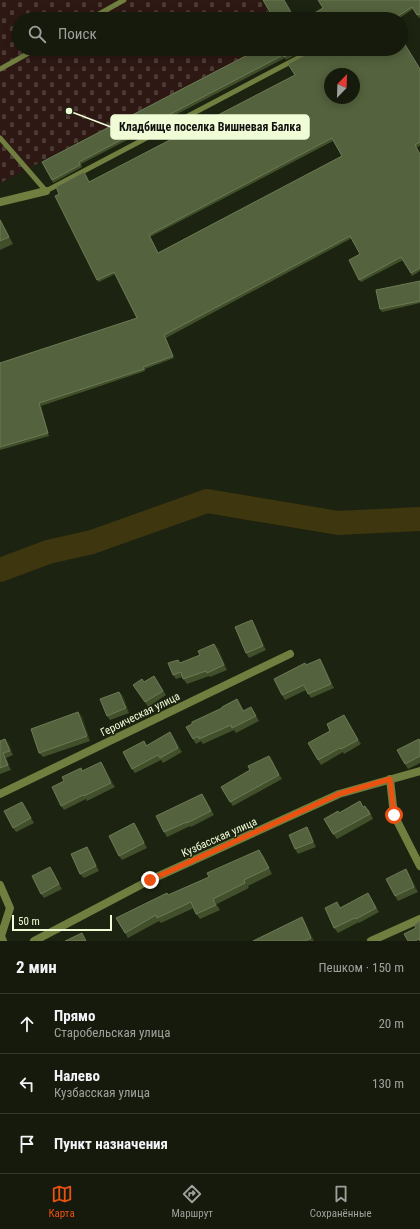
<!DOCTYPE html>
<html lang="ru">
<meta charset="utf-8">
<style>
:root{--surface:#151a0c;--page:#22271a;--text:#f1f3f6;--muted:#9da19d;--line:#34382d;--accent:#eb5212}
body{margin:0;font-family:"Roboto Condensed",sans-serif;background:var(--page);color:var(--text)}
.compass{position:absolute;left:324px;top:68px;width:36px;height:36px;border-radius:50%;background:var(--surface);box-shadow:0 2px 10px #0003;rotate:23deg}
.scale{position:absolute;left:12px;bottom:10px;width:100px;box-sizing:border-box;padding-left:4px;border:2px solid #f0fcd6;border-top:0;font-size:11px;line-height:14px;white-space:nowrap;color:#f0fcd6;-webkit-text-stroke:3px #1c2310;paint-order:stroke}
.stop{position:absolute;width:12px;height:12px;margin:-9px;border:3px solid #eb5212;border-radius:50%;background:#fff}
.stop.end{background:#eb5212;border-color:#fff;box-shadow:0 1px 4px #0008}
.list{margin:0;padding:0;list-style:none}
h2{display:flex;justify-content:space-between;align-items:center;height:52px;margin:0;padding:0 16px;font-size:17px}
h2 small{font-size:13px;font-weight:400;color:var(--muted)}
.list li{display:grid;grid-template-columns:26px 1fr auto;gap:12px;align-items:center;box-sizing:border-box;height:60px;padding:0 16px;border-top:1px solid var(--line)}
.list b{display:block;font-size:15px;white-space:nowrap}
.list p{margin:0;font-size:13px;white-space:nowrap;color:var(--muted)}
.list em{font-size:13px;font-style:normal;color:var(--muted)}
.icon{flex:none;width:22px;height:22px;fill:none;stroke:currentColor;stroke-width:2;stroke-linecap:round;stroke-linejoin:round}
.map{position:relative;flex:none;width:420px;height:941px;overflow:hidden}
.search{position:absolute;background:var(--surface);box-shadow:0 2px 10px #0003;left:12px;right:12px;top:12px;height:44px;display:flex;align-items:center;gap:10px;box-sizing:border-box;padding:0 14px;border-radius:22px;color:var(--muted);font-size:15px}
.sheet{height:232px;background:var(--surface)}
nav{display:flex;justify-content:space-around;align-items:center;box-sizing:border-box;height:56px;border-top:1px solid var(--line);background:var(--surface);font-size:11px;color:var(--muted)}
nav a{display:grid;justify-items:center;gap:2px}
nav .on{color:var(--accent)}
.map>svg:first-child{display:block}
</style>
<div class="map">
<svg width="420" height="941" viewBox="0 0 420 941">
<defs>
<pattern id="cemetery-stones" width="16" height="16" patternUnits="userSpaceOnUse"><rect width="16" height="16" fill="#2d1814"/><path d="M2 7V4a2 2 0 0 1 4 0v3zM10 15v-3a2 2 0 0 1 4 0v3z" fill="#4c3a35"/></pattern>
</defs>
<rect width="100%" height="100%" fill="#1c2310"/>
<!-- cemetery -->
<path fill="url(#cemetery-stones)" d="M0 0H261L273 19H19V49H259L0 183Z"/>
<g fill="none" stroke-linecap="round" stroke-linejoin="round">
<!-- river -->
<path stroke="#3e360e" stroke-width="24" d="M0 570 48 552 92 542 207 501 338 523 420 519"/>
<!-- service -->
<path stroke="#707e3f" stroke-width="5" d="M90 19 124 0
M0 69 36 49
M0 138 46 191 315 49"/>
<!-- minor -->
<path stroke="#707e3f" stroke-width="8" d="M0 202 46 191
M390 779 394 815 420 866
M0 794 290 654
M0 885 10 908 1 936 3 941
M34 941 150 880 339 794 420 771
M371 941 420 919"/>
</g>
<!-- wall -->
<path fill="#41502b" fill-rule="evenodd" d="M420 0V17L419 18 413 9 398 19H304Z
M259 49H307L286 60 285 58 81 164 82 167 53 183 52 180 42 162Z
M420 68V146L416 148 420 154V271L412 276 403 260 361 282 359 280 360 254 352 238 166 338 174 358 145 369V371L41 406 49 436 0 450V363L137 318 115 274 99 282 97 280 59 194 86 175 89 182ZM333 141 342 156 158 253 150 237Z
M0 219 13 244 0 250Z
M420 281V303L382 312 380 309Z
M255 625 266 650 249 658 246 653Z
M218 648 227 670 210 677 209 676 187 684 182 677 176 679 173 675 180 663Z
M323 664 334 688 311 698 306 690 285 700 282 695 306 665Z
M154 676 166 695 148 707 145 702 144 682Z
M119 692 123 696 129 713 110 720 107 716Z
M240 704 244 711 254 712 259 721 236 733 234 730 203 744 201 741 196 744 193 739Z
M78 712 82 716 90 741 43 757 39 753Z
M344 715 361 744 344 754 343 752 321 765 318 760 330 731Z
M173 736 182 752 163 763 161 760 135 773 132 769 144 741 147 745Z
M5 739 9 744 13 755 6 758 11 770 0 774V741Z
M419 739 420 741V763L408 769 405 764Z
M272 760 282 779 233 806 230 802Z
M104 767 115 787 87 801 86 799 64 810 61 806 64 781 81 768 83 771Z
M205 798 214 815 191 827 190 826 167 837 164 832Z
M22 802 34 823 16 832 13 828Z
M363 807 369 810 373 819 337 839 333 834 339 813Z
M137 827 147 848 122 860 119 856Z
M310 832 316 847 298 854 295 849Z
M90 851 99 871 84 878 80 874Z
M263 855 272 874 248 886 249 888 217 904 220 910 200 919 196 914 194 908 161 923 159 921 128 938 125 933 168 895Z
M406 869 409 874 418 892 398 901 395 896Z
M53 871 62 889 44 898 41 894Z
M371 898 379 912 359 923V922L338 933 334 928 341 908Z
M302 917 305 922 314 941H253Z"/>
<!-- shaded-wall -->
<path fill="#2a3618" d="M0 219 2 221 13 244 9 237 0 220Z
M164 335 166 338 174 358 173 356Z
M39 403 41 406 49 436 48 433Z
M252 620 255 625 266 650 263 646Z
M214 644 218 648 227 670 224 665Z
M320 659 323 664 334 688 331 684Z
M119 692 123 696 129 713 126 708Z
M237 699 240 704 246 716 243 711Z
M78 712 82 716 90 741 87 736Z
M344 715 347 719 361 744 358 740Z
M170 732 173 736 182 752 178 748Z
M5 739 9 744 13 755 10 751Z
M3 753 6 758 11 770 8 765Z
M269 756 272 760 282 779 279 775Z
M101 762 104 767 115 787 111 783Z
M202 794 205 798 214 815 211 811Z
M22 802 25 806 34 823 31 818Z
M134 823 137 827 147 848 144 843Z
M307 827 310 832 316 847 313 842Z
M87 847 90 851 99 871 96 866Z
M259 850 263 855 272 874 269 868Z
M50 867 53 871 62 889 59 884Z
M406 869 409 874 418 892 414 887Z
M213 899 217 904 220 910 216 905Z
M302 917 305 922 314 941 311 938Z"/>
<!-- building -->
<path fill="#54623d" stroke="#6c7a55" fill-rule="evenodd" d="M263 0H284L295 19H274Z
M318 0H420V14L417 15 412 7 393 19H304L323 8Z
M401 38 420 69V142L415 145 420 154V268L411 273 401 257 359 280 349 260 360 254 350 236 164 335 173 356 143 367 144 369 39 403 48 433 0 447V363L137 318 114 272 97 280 55 196 59 194 56 187 84 172 89 182 295 75 288 64 315 50 316 49H401ZM330 74H354V98H330ZM332 138 342 156 158 253 149 235Z
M259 49H300L284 57 283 55 79 162 80 165 52 180 42 162Z
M0 220 9 237 0 241Z
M420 281V301L380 309 376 290Z
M252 620 263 646 246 653 235 627Z
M214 644 224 665 207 673 206 671 183 679 181 672 173 675 168 663 178 660 180 663 200 655 198 651Z
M320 659 331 684 308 694 304 685 282 695 274 679 305 663 306 665Z
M154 676 163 691 145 702 133 685 142 679 144 682Z
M119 692 126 708 107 716 100 699Z
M237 699 243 711 251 707 256 716 232 728 231 725 199 739 198 736 193 739 186 727 192 724V722L222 708V707Z
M78 712 87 736 39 753 31 729Z
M344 715 358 740 341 749 340 748 318 760 308 743 330 731 327 724Z
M170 732 178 748 160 758 158 755 132 769 123 752 144 741 146 746Z
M5 739 10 751 3 753 8 765 0 768V741Z
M419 739 420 742V756L405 764 397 750Z
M269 756 279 775 230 802 221 787 250 770 248 766Z
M101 762 111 783 84 796 83 795 61 806 52 787 64 781 62 777 81 768 82 771Z
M202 794 211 811 187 823V822L164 832 156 816Z
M360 801 363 807 365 806 370 814 333 834 324 819 338 811 339 813Z
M22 802 31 818 13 828 4 811Z
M134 823 144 843 119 856 109 836Z
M307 827 313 842 295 849 289 835Z
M87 847 96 866 80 874 71 854Z
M259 850 269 868 244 880 245 883 213 899 216 905 196 914 191 902 157 918 156 915 125 933 116 918 167 893 168 895 209 877 207 873Z
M50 867 59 884 41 894 32 876Z
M406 869 414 887 395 896 386 879Z
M368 893 376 908 356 919 355 918 334 928 325 908 337 902 340 908Z
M302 917 311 938 305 941H253Z
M420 921V941L419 939 415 941H408L404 934 416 928 414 925Z
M82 933 86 941H65Z"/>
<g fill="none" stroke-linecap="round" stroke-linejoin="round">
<!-- route -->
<path stroke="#eb5212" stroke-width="5" d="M150 880 339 794 390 779 394 815"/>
</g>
<g text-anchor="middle" stroke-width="3" stroke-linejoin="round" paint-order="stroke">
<!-- street labels -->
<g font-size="11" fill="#f0fcd6" stroke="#1c2310">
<text transform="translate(140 714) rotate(-26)" y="4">Героическая улица</text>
<text transform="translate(219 837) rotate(-24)" y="4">Кузбасская улица</text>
</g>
</g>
<!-- callouts -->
<path fill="none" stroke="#f0fcd6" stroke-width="1.5" d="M69 111L111 127"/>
<circle fill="#f0fcd6" stroke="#1c2310" stroke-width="1.5" cx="69" cy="111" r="4"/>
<rect fill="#f0fcd6" stroke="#f0fcd6" stroke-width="1.5" x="111" y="115" width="198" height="24" rx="4"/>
<g font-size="12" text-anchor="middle" font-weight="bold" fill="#111">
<text x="210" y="131">Кладбище поселка Вишневая Балка</text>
</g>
</svg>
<svg class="compass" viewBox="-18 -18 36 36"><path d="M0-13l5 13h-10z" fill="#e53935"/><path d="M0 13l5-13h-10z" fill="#9da19d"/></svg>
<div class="scale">50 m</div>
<div class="stop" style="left:394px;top:815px"></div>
<div class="stop end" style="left:150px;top:880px"></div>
<div class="search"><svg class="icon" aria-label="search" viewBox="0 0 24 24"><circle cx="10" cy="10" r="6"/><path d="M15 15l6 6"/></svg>Поиск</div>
</div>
<section class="sheet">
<h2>2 мин<small>Пешком · 150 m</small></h2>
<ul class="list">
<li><svg class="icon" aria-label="ahead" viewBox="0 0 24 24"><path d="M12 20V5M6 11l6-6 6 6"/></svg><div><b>Прямо</b><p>Старобельская улица</p></div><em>20 m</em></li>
<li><svg class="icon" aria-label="left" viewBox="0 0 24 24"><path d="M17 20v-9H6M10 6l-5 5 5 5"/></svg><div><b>Налево</b><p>Кузбасская улица</p></div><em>130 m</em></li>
<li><svg class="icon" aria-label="arrive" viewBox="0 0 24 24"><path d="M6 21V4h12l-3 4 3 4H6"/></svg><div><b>Пункт назначения</b></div></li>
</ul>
</section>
<nav>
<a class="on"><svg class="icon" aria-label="map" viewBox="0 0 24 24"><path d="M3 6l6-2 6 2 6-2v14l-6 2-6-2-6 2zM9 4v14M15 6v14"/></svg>Карта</a>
<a><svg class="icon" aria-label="directions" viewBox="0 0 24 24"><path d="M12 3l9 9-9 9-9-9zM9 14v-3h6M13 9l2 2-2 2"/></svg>Маршрут</a>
<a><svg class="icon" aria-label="saved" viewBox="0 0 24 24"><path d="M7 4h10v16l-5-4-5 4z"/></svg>Сохранённые</a>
</nav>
